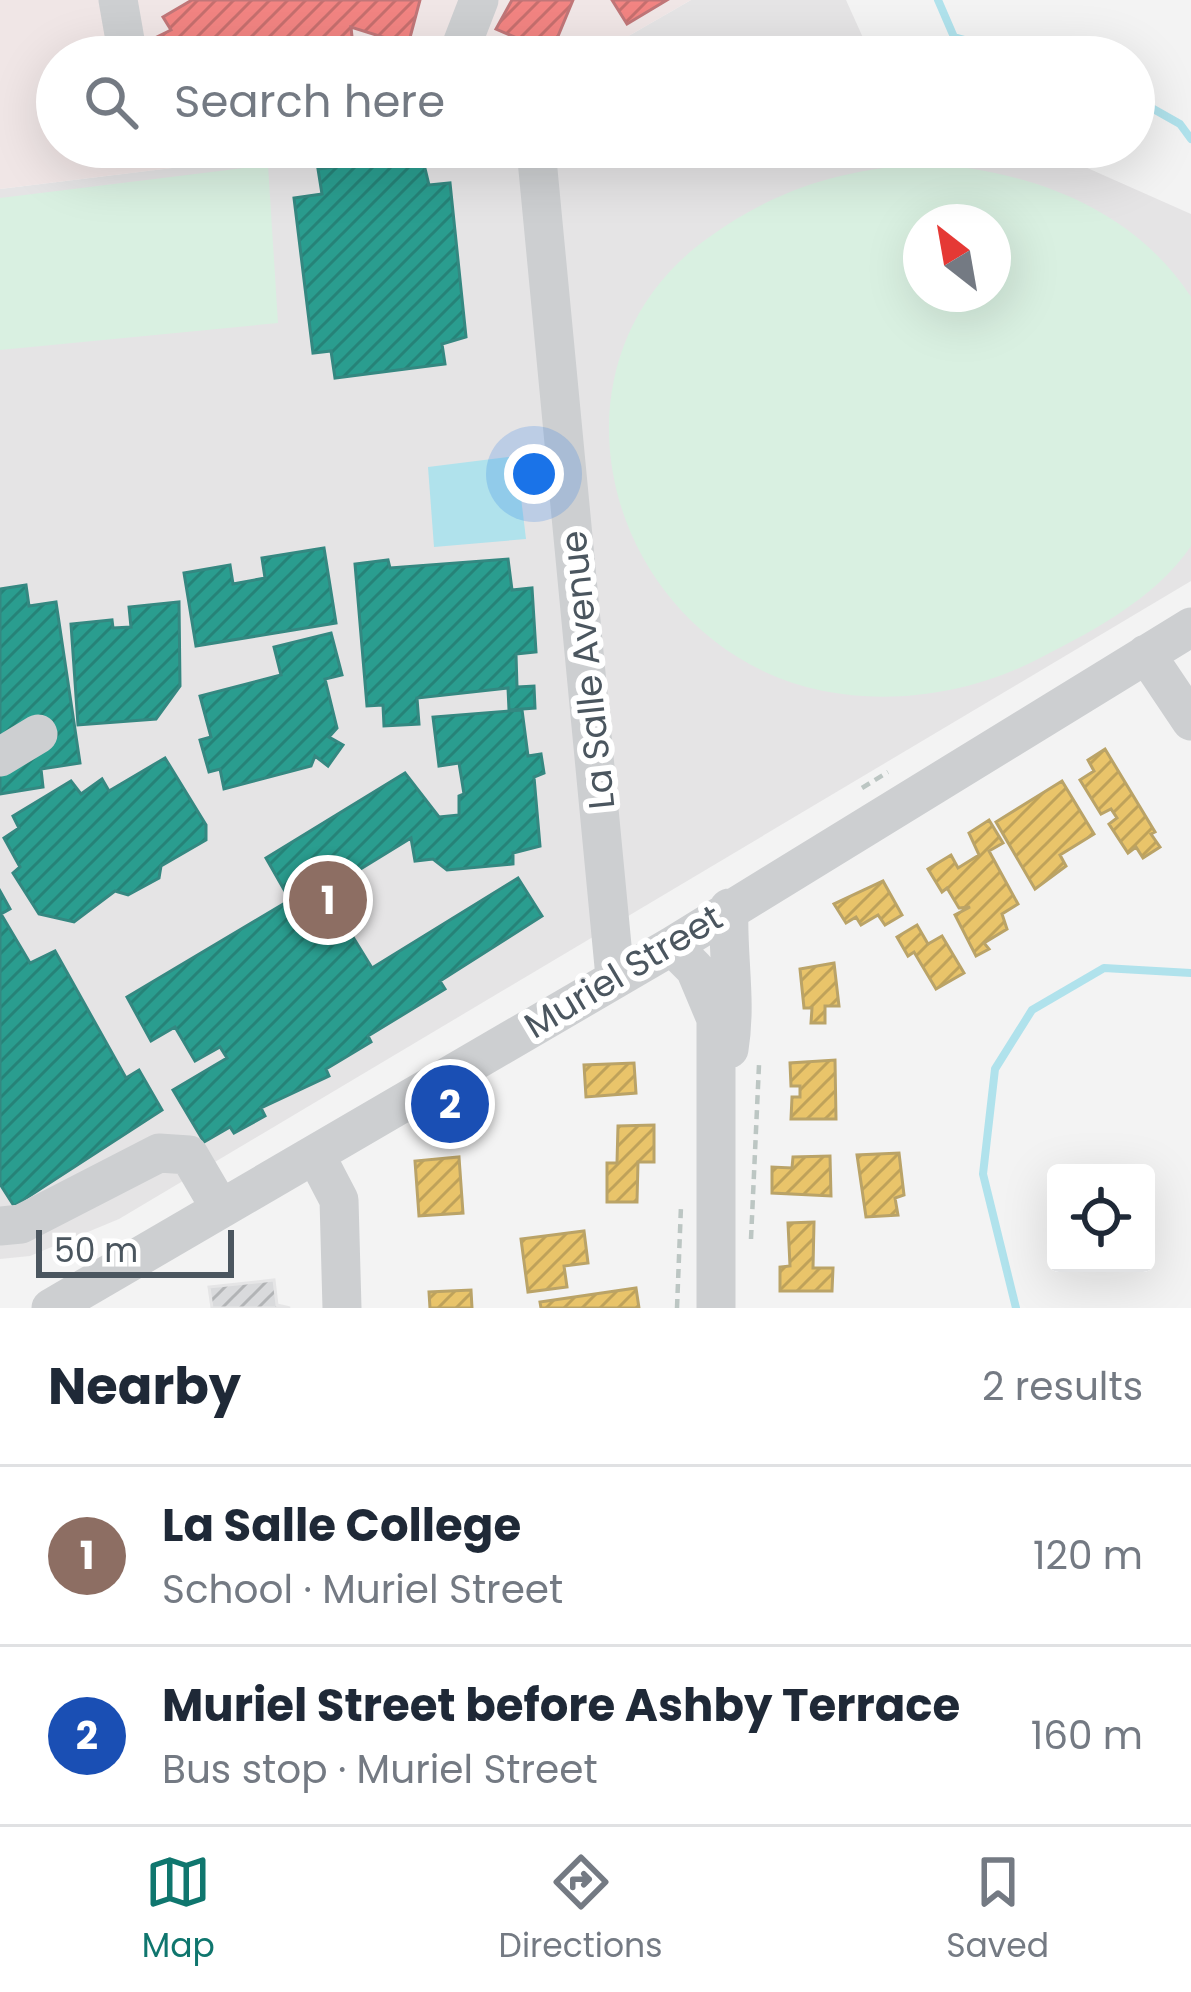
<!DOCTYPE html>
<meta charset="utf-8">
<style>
:root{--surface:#fff;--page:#f2f2f3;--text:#1f2937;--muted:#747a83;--line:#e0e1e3;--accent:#0f766e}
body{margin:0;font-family:Poppins,sans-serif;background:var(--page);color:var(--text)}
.controls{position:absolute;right:36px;bottom:36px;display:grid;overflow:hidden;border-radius:12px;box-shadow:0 12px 48px #0002}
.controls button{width:108px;height:108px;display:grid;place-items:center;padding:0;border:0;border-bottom:3px solid var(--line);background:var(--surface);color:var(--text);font:60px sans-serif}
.compass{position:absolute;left:903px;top:204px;width:108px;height:108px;border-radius:50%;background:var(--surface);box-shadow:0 12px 48px #0002;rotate:329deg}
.scale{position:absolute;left:36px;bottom:30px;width:198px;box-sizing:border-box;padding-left:12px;border:6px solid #4b565f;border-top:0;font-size:33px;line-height:42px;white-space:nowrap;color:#4b565f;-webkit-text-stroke:9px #fff;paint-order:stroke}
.you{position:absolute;left:534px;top:474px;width:42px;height:42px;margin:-30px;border:9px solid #fff;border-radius:50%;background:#1a73e8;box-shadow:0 0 0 18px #1a73e833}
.badge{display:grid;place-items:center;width:78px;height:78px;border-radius:50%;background:var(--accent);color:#fff;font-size:39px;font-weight:700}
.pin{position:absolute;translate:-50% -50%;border:6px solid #fff;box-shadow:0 3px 12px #0006}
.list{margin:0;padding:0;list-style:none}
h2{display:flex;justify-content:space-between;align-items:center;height:156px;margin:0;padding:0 48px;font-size:51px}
h2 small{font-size:39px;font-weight:400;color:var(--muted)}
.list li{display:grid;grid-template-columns:78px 1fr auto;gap:36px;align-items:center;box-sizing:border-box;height:180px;padding:0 48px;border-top:3px solid var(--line)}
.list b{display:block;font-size:45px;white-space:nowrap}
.list p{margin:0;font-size:39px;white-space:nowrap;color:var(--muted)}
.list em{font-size:39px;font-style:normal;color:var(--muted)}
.icon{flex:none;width:66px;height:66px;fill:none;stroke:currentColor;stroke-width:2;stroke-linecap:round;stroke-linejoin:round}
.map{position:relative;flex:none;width:1191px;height:1308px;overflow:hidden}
.search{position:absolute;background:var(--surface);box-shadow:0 12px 48px #0002;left:36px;right:36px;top:36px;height:132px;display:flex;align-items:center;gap:30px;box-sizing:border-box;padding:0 42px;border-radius:66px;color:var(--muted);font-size:45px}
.sheet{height:516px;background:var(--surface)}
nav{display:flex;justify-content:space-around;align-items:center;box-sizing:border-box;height:168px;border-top:3px solid var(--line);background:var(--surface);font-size:33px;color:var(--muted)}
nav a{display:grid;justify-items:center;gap:6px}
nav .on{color:var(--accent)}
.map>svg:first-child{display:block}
</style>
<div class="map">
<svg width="1191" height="1308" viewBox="0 0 1191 1308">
<defs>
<pattern id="homes-hatch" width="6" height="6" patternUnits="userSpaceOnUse" patternTransform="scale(3)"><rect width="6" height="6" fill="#e9c46a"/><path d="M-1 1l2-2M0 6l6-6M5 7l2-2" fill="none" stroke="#bfa25a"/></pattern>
<pattern id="schools-hatch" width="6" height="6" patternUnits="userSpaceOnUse" patternTransform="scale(3)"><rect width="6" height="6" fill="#2a9d8f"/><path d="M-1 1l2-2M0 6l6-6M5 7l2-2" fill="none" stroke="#268378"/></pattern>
<pattern id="health-hatch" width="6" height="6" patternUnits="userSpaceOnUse" patternTransform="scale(3)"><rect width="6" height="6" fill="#f28482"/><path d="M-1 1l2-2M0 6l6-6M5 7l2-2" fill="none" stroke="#c66f6e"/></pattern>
<pattern id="building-hatch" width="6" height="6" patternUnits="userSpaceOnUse" patternTransform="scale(3)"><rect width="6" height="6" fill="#d9dadc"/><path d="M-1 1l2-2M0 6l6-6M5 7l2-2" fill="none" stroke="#b2b4b6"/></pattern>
</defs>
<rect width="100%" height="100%" fill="#f3f3f3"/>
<!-- education -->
<path fill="#e5e4e5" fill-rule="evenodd" d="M691 0H846L869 51 878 57H592Z
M344 147H1040L1191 214V581L119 1219 30 1256 0 1259V189ZM921 222H993V294H921Z"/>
<!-- medical -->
<path fill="#f0e6e6" d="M0 0H691L592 57H57V147H344L0 189Z"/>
<!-- grass -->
<path fill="#d9f0e1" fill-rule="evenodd" d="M929 164C1031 171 1133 208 1191 297V546C1156 599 1086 635 1030 663 950 702 846 710 765 672 594 591 547 353 708 238 777 188 845 168 929 164ZM993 222V294H921V222Z
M268 165 278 323 0 350V198Z"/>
<!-- water -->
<path fill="#b0e2ec" d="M516 456 526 539 434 547 428 467Z"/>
<!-- homes -->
<path fill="url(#homes-hatch)" stroke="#baa367" stroke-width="3" d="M1105 749 1155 832 1151 834 1160 847 1143 858 1136 847 1128 853 1109 824 1117 818 1111 809 1101 814 1080 780 1094 771 1088 760Z
M1062 781 1094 834 1060 855 1066 866 1035 889 996 822Z
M989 820 1003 843 989 851 1018 904 1002 914 1007 929 984 943 989 949 976 956 955 915 970 907 959 908 947 888 942 892 928 869 951 855 958 868 979 855 969 833Z
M883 881 902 915 885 925 878 915 861 925 856 917 846 923 834 904Z
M917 925 928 944 942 936 964 973 936 989 914 952 908 956 897 937Z
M834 963 839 1006H825V1023H811L812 1008H804L800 969Z
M835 1060 836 1119H791L792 1097H800V1086H791L790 1063Z
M634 1063 636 1093 586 1097 584 1065Z
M654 1125V1162H638L637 1202H607V1163H617L618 1126Z
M899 1153 904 1195 895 1198 898 1215 866 1217 857 1155Z
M830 1156 831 1196 772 1193V1167L792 1168 793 1157Z
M459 1157 463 1213 419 1216 415 1161Z
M814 1222 813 1268H833L832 1291H780V1267L790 1266 788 1223Z
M584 1231 588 1263 564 1266 567 1287 528 1292 521 1239Z
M636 1288 639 1308H541L540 1302Z
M471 1290 472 1308H430L429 1292Z"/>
<!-- schools -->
<path fill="url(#schools-hatch)" stroke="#348881" stroke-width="3" d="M422 156 429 185 450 183 466 337 442 344 445 364 335 378 331 351 313 353 294 198 322 194 318 169Z
M324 548 336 623 196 646 184 573 230 565 233 584 265 578 262 558Z
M508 559 512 590 532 588 536 652 516 654 517 687 534 686 535 708 509 710 508 688 417 698 419 724 384 726 383 705 367 706 355 564 388 560 390 568Z
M26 585 29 606 56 602 80 763 41 769 43 787 0 794V589Z
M179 602 180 686 156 719 78 725 71 624 112 620 113 628 131 627 129 607Z
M331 633 342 675 325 679 337 728 329 737 343 745 328 766 315 756 311 766 224 789 220 769 209 772 200 740 211 737 200 696 281 675 274 647Z
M522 710 528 756 541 754 544 773 534 777 540 846 513 853V864L447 870 433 859 415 861 411 838 354 873 358 879 334 893 329 886 324 890 372 968 518 878 542 916 440 981 445 989 368 1036 371 1042 326 1069 329 1076 261 1108 265 1116 234 1133 230 1127 204 1142 173 1090 227 1058 220 1047 195 1061 175 1027 151 1041 127 997 290 900 266 858 405 773 439 817 459 815V796L464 794 459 763 439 766 433 717Z
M165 758 206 825V840L161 866 159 878 128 895 115 891 74 922 39 914 13 873 20 867 4 838 19 828 13 816 71 781 81 794 102 779 109 791Z
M0 891 10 909 1 914 30 963 55 951 126 1078 139 1070 162 1110 14 1206 0 1184Z"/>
<!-- health -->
<path fill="url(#health-hatch)" stroke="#c07678" stroke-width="3" d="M192 0H420L408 45 351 27 354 57H276L274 44 252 57H164L155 38 171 30 163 17Z
M512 0H573L551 53 496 29Z
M612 0H667L627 24Z"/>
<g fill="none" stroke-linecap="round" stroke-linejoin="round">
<!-- stream -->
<path stroke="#b0e2ec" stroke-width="8" d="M938 0 954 37 1025 57
M1134 98 1180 124 1191 139
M1016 1308 983 1174 995 1069 1032 1010 1104 968 1191 973"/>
</g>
<!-- building -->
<path fill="url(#building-hatch)" stroke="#e5e5e6" stroke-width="3" d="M274 1280 277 1305 290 1308H212L209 1287Z"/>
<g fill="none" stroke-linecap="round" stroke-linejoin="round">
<!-- path -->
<path stroke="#bcc6c3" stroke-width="4.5" stroke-dasharray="9 6" stroke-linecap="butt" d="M862 788 888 772
M751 1239 759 1065
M677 1308 681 1206"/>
<!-- minor -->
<path stroke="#cdcfd1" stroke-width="39" d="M118 0 128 57
M457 57 479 0
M536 149 615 977
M1146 654 1191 721
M0 757 38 734
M729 908C727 957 737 1000 729 1049
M672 946 695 969 716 1019V1308
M315 1154 339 1200 342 1308
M0 1226 21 1224 159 1153 189 1155 220 1208
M51 1308 672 946 1191 627"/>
</g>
<g text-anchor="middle" stroke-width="12" stroke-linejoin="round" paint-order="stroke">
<!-- street labels -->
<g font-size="36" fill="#4b565f" stroke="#fff">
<text transform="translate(587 670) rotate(-96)" y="13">La Salle Avenue</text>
<text transform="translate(623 971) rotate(-31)" y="13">Muriel Street</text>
</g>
</g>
</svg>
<div class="controls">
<button><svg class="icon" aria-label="locate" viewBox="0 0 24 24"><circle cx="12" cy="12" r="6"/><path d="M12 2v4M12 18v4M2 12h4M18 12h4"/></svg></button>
</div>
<svg class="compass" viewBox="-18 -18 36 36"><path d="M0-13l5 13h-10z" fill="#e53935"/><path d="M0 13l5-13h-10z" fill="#747a83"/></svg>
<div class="scale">50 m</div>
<div class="you"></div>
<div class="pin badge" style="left:328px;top:900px;background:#8d6e63">1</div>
<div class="pin badge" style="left:450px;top:1104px;background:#1a4fb4">2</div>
<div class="search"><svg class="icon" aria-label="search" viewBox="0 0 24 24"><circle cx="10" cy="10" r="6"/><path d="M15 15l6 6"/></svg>Search here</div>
</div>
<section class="sheet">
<h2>Nearby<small>2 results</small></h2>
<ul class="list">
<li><span class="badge" style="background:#8d6e63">1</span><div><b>La Salle College</b><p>School · Muriel Street</p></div><em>120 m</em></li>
<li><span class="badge" style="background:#1a4fb4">2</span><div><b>Muriel Street before Ashby Terrace</b><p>Bus stop · Muriel Street</p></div><em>160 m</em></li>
</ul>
</section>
<nav>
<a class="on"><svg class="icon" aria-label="map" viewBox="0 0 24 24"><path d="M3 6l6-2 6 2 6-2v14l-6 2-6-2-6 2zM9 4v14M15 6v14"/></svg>Map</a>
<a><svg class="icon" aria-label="directions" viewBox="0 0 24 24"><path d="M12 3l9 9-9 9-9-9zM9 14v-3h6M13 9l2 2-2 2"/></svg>Directions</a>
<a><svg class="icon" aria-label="saved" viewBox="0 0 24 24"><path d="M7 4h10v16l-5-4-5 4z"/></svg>Saved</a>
</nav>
